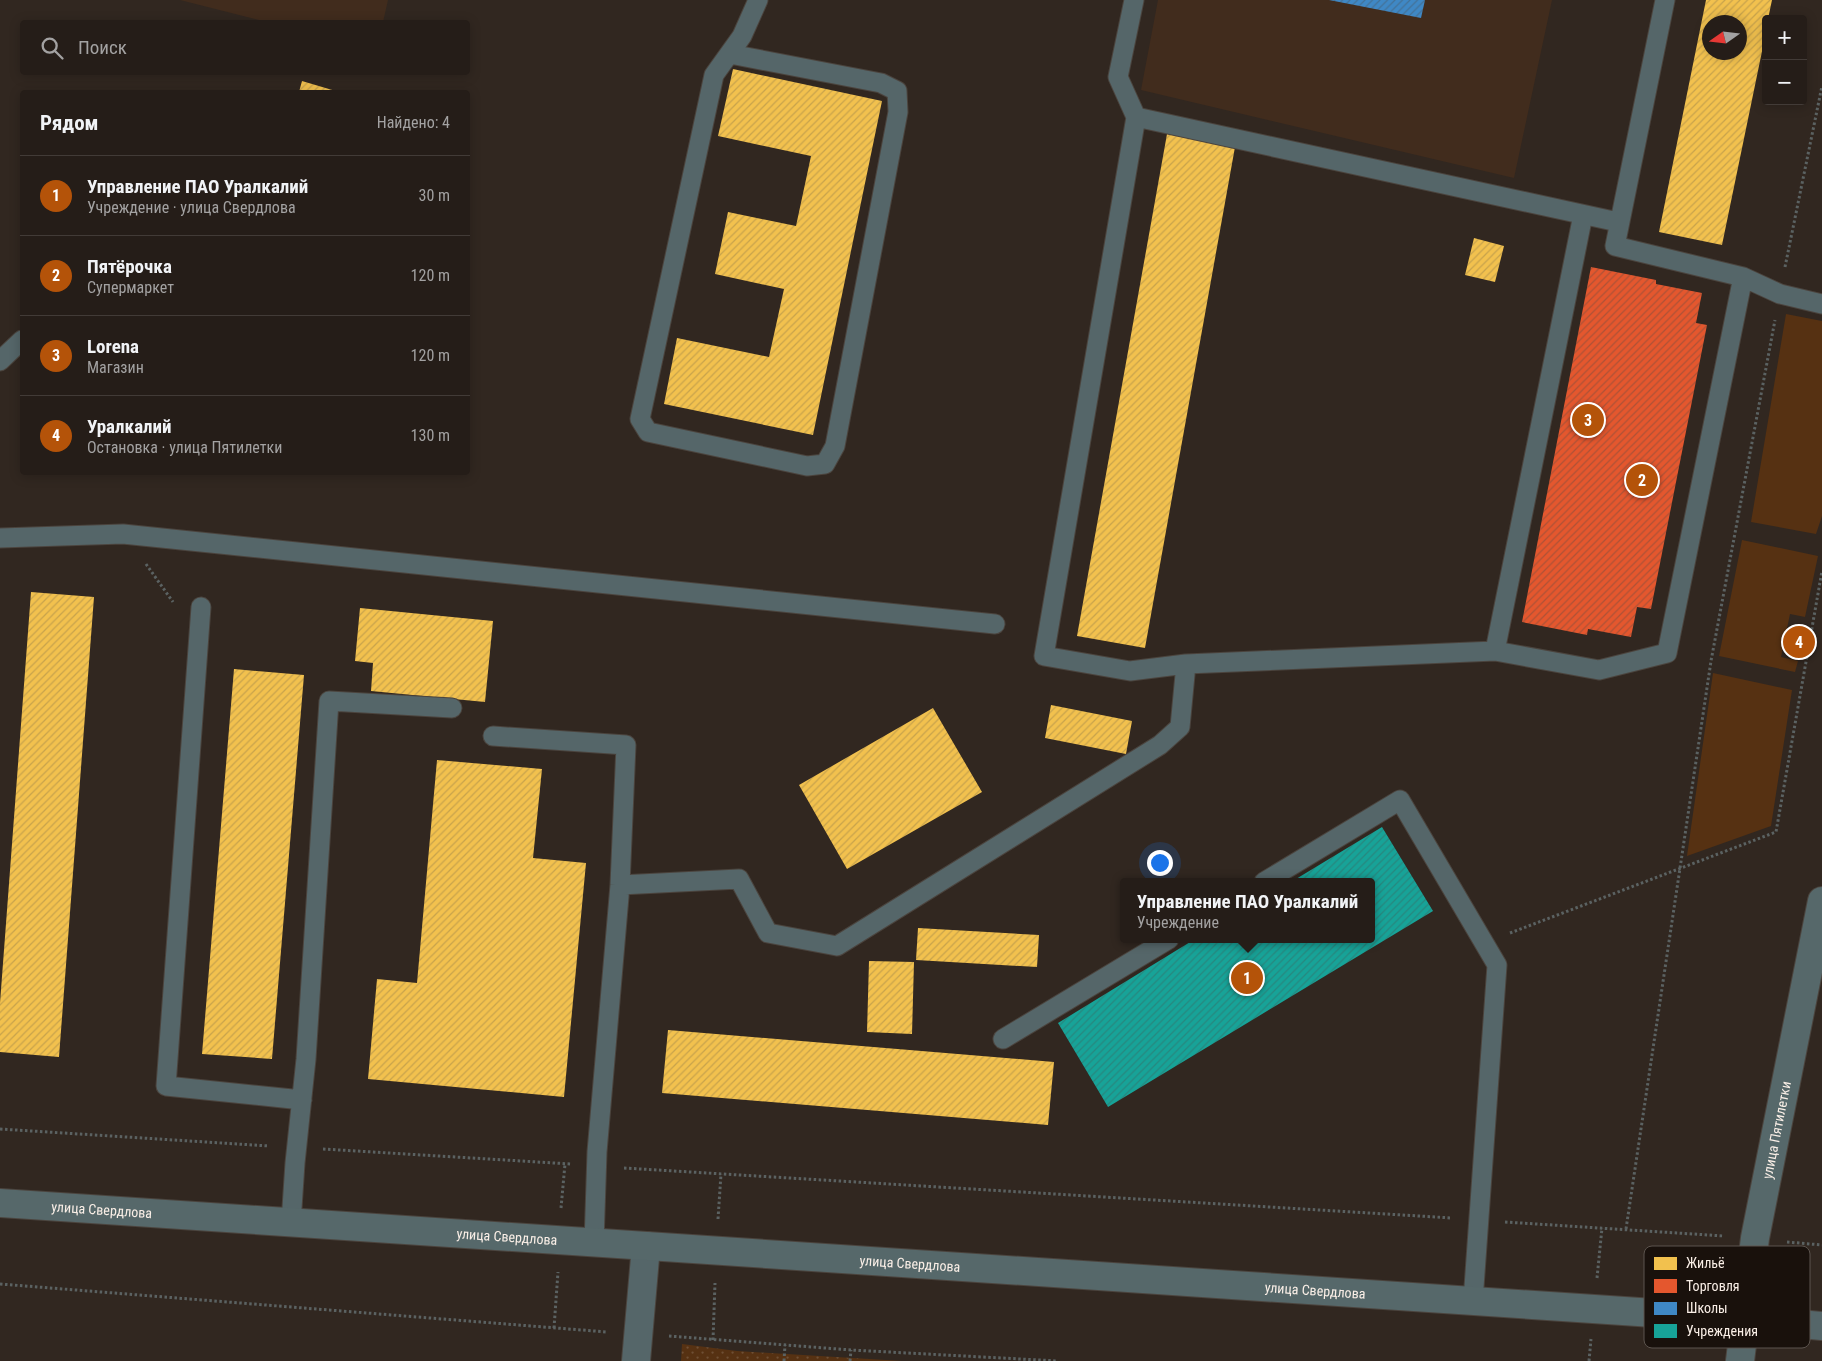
<!DOCTYPE html>
<html lang="ru">
<meta charset="utf-8">
<style>
:root{--surface:#251d18;--page:#2d2621;--text:#f1f3f6;--muted:#a3a2a2;--line:#423b37;--accent:#b45309}
body{margin:0;font-family:"Roboto Condensed",sans-serif;background:var(--page);color:var(--text)}
.controls{position:absolute;right:15px;top:15px;display:grid;overflow:hidden;border-radius:5px;box-shadow:0 2px 12px #0003}
.controls button{width:45px;height:45px;display:grid;place-items:center;padding:0;border:0;border-bottom:1px solid var(--line);background:var(--surface);color:var(--text);font:25px sans-serif}
.compass{position:absolute;left:1702px;top:15px;width:45px;height:45px;border-radius:50%;background:var(--surface);box-shadow:0 2px 12px #0003;rotate:256deg}
.you{position:absolute;left:1159px;top:862px;width:18px;height:18px;margin:-12px;border:4px solid #fff;border-radius:50%;background:#1a73e8;box-shadow:0 0 0 8px #1a73e833}
.badge{display:grid;place-items:center;width:32px;height:32px;border-radius:50%;background:var(--accent);color:#fff;font-size:16px;font-weight:700}
.pin{position:absolute;translate:-50% -50%;border:2px solid #fff;box-shadow:0 1px 5px #0006}
.popup{position:absolute;left:1120px;top:878px;width:255px;height:65px;box-sizing:border-box;display:grid;place-content:center;border-radius:5px;background:var(--surface);filter:drop-shadow(0 1px 4px #0005);font-size:16px;white-space:nowrap;color:var(--muted)}
.popup b{font-size:19px;color:var(--text)}
.popup::after{content:'';position:absolute;left:50%;top:100%;margin-left:-10px;border:10px solid transparent;border-top-color:var(--surface)}
.list{margin:0;padding:0;list-style:none}
h2{display:flex;justify-content:space-between;align-items:center;height:65px;margin:0;padding:0 20px;font-size:21px}
h2 small{font-size:16px;font-weight:400;color:var(--muted)}
.list li{display:grid;grid-template-columns:32px 1fr auto;gap:15px;align-items:center;box-sizing:border-box;height:80px;padding:0 20px;border-top:1px solid var(--line)}
.list b{display:block;font-size:19px;white-space:nowrap}
.list p{margin:0;font-size:16px;white-space:nowrap;color:var(--muted)}
.list em{font-size:16px;font-style:normal;color:var(--muted)}
.icon{flex:none;width:28px;height:28px;fill:none;stroke:currentColor;stroke-width:2;stroke-linecap:round;stroke-linejoin:round}
.map{position:relative;flex:none;width:1822px;height:1361px;overflow:hidden}
.search{position:absolute;background:var(--surface);box-shadow:0 2px 12px #0003;left:20px;top:20px;width:450px;height:55px;display:flex;align-items:center;gap:12px;box-sizing:border-box;padding:0 18px;border-radius:5px;color:var(--muted);font-size:19px}
.panel{position:absolute;background:var(--surface);box-shadow:0 2px 12px #0003;left:20px;top:90px;width:450px;height:385px;border-radius:5px}
.map>svg:first-child{display:block}
</style>
<div class="map">
<svg width="1822" height="1361" viewBox="0 0 1822 1361">
<defs>
<pattern id="park-dots" width="8" height="8" patternUnits="userSpaceOnUse" patternTransform="scale(1.25)"><rect width="8" height="8" fill="#563112"/><path d="M2 2h.1M6 6h.1" fill="none" stroke="#6f4f34" stroke-width="1.8" stroke-linecap="round"/></pattern>
<pattern id="homes-hatch" width="6" height="6" patternUnits="userSpaceOnUse" patternTransform="scale(1.25)"><rect width="6" height="6" fill="#f2c14e"/><path d="M-1 1l2-2M0 6l6-6M5 7l2-2" fill="none" stroke="#c8a34c"/></pattern>
<pattern id="shops-hatch" width="6" height="6" patternUnits="userSpaceOnUse" patternTransform="scale(1.25)"><rect width="6" height="6" fill="#e4572e"/><path d="M-1 1l2-2M0 6l6-6M5 7l2-2" fill="none" stroke="#ae5236"/></pattern>
<pattern id="schools-hatch" width="6" height="6" patternUnits="userSpaceOnUse" patternTransform="scale(1.25)"><rect width="6" height="6" fill="#3f88c5"/><path d="M-1 1l2-2M0 6l6-6M5 7l2-2" fill="none" stroke="#437298"/></pattern>
<pattern id="public-hatch" width="6" height="6" patternUnits="userSpaceOnUse" patternTransform="scale(1.25)"><rect width="6" height="6" fill="#17a398"/><path d="M-1 1l2-2M0 6l6-6M5 7l2-2" fill="none" stroke="#27887f"/></pattern>
</defs>
<rect width="100%" height="100%" fill="#312720"/>
<!-- built -->
<path fill="#412c1d" d="M180 0H388L383 22H267Z
M1158 0H1552L1514 178 1141 90Z"/>
<!-- grass -->
<path fill="#563112" d="M1786 314 1822 321V516L1816 534 1751 522Z
M1742 540 1818 556 1805 617 1790 614 1781 657 1798 661 1795 672 1719 656Z
M1713 673 1792 690 1771 826 1687 856Z"/>
<!-- park -->
<path fill="url(#park-dots)" d="M682 1344 737 1351 902 1361H681Z"/>
<!-- homes -->
<path fill="url(#homes-hatch)" fill-rule="evenodd" d="M1706 0H1772L1768 19H1766V32L1722 245 1659 232ZM1710 22H1740V52H1710Z
M733 69 882 101 813 435 664 404 677 338 769 357 784 289 715 274 728 212 796 226 811 156 718 136Z
M302 81 339 92H299Z
M1167 134 1235 147 1145 648 1077 636Z
M1474 238 1504 246 1495 282 1465 275Z
M31 592 94 597 59 1057 0 1052V1003Z
M360 608 493 621 485 702 371 691 373 663 355 661Z
M234 669 304 675 272 1059 202 1054Z
M1051 705 1132 721 1126 754 1045 738Z
M933 708 982 792 847 869 799 785Z
M437 760 542 769 533 858 586 863 564 1097 368 1079 377 979 417 983Z
M918 928 1039 935 1037 967 916 960Z
M869 961 914 962 912 1034 867 1032Z
M668 1030 1054 1062 1048 1125 662 1093Z"/>
<!-- shops -->
<path fill="url(#shops-hatch)" d="M1591 267 1656 280V284L1702 293 1696 323 1707 325 1651 609 1637 607 1631 637 1588 629 1587 635 1522 622Z"/>
<!-- schools -->
<path fill="url(#schools-hatch)" d="M1329 0H1425L1421 18Z"/>
<!-- public -->
<path fill="url(#public-hatch)" d="M1382 827 1433 911 1108 1107 1058 1023 1195 939H1371V882H1291Z"/>
<g fill="none" stroke-linecap="round" stroke-linejoin="round">
<!-- service casing -->
<g stroke="#4b443e" stroke-width="21">
<path id="service" d="M1134 0 1118 77 1136 117 1044 656 1130 671 1186 664
M1665 0 1615 246 1743 277 1780 294 1822 304
M730 54 881 83 897 91 898 112 835 446 825 464 807 466 648 432 640 419 714 75 742 36 758 0
M1136 117 1618 222
M0 361 22 340
M0 538 123 534 995 624
M201 607 166 1086 302 1100
M1495 651 1583 215
M493 736 626 745 620 885 597 1152 594 1243
M1264 882 1400 800 1497 965 1473 1301
M620 885 739 879 768 933 837 946 1160 745 1180 727 1186 664 1495 651 1599 670 1667 653 1743 277
M1003 1039 1169 939
M291 1223 295 1163 306 1059 329 701 452 708"/>
</g>
<!-- minor casing -->
<g stroke="#4b443e" stroke-width="30">
<path id="minor" d="M636 1361 646 1246"/>
</g>
<!-- tertiary casing -->
<g stroke="#4b443e" stroke-width="30">
<path id="tertiary" d="M1744 1319 1822 1326"/>
</g>
<!-- secondary casing -->
<g stroke="#4b443e" stroke-width="30">
<g id="secondary">
<path id="s1" d="M0 1203 1744 1319"/>
<path id="s2" d="M1740 1361 1755 1238 1822 901"/>
</g>
</g>
<!-- path -->
<path stroke="#5b6262" stroke-width="3" stroke-dasharray="2.5 2.5" stroke-linecap="butt" d="M1785 267 1822 86
M146 564 173 602
M1510 933 1776 832 1822 571
M0 1129 269 1146
M323 1149 571 1164
M624 1168 1452 1218
M561 1208 565 1164
M718 1219 721 1174
M1505 1222 1724 1236
M1626 1229 1711 661 1775 320
M1787 1242 1822 1245
M1597 1278 1602 1228
M0 1284 607 1332
M554 1328 558 1272
M669 1336 851 1350 1058 1361
M713 1340 715 1283
M784 1361 785 1345
M850 1361 851 1350
M1589 1361 1591 1339"/>
<!-- service -->
<use href="#service" stroke="#556669" stroke-width="19"/>
<!-- minor -->
<use href="#minor" stroke="#556669" stroke-width="28"/>
<!-- tertiary -->
<use href="#tertiary" stroke="#556669" stroke-width="28"/>
<!-- secondary -->
<use href="#secondary" stroke="#56686a" stroke-width="28"/>
</g>
<g text-anchor="middle" stroke-width="5" stroke-linejoin="round" paint-order="stroke">
<!-- street labels -->
<g font-size="14" fill="#faefe7" stroke="#19110c">
<text dy="5" stroke="none"><textPath href="#s2" startOffset="234">улица Пятилетки</textPath></text>
<text dy="5" stroke="none"><textPath href="#s1" startOffset="102">улица Свердлова</textPath></text>
<text dy="5" stroke="none"><textPath href="#s1" startOffset="508">улица Свердлова</textPath></text>
<text dy="5" stroke="none"><textPath href="#s1" startOffset="912">улица Свердлова</textPath></text>
<text dy="5" stroke="none"><textPath href="#s1" startOffset="1318">улица Свердлова</textPath></text>
</g>
</g>
<!-- legend -->
<rect x="1644" y="1246" width="166" height="102" rx="8" fill="#19110c" stroke="#5c544e" stroke-width="1"/>
<rect x="1654" y="1257" width="23" height="13" fill="#f2c14e"/>
<rect x="1654" y="1279" width="23" height="14" fill="#e4572e"/>
<rect x="1654" y="1302" width="23" height="13" fill="#3f88c5"/>
<rect x="1654" y="1324" width="23" height="14" fill="#17a398"/>
<g font-size="14" fill="#faefe7">
<text x="1686" y="1268">Жильё</text>
<text x="1686" y="1291">Торговля</text>
<text x="1686" y="1313">Школы</text>
<text x="1686" y="1336">Учреждения</text>
</g>
</svg>
<div class="controls">
<button>+</button>
<button>−</button>
</div>
<svg class="compass" viewBox="-18 -18 36 36"><path d="M0-13l5 13h-10z" fill="#e53935"/><path d="M0 13l5-13h-10z" fill="#a3a2a2"/></svg>
<div class="you"></div>
<div class="pin badge" style="left:1247px;top:978px">1</div>
<div class="popup"><b>Управление ПАО Уралкалий</b>Учреждение</div>
<div class="pin badge" style="left:1642px;top:480px">2</div>
<div class="pin badge" style="left:1588px;top:420px">3</div>
<div class="pin badge" style="left:1799px;top:642px">4</div>
<div class="search"><svg class="icon" aria-label="search" viewBox="0 0 24 24"><circle cx="10" cy="10" r="6"/><path d="M15 15l6 6"/></svg>Поиск</div>
<section class="panel">
<h2>Рядом<small>Найдено: 4</small></h2>
<ul class="list">
<li><span class="badge">1</span><div><b>Управление ПАО Уралкалий</b><p>Учреждение · улица Свердлова</p></div><em>30 m</em></li>
<li><span class="badge">2</span><div><b>Пятёрочка</b><p>Супермаркет</p></div><em>120 m</em></li>
<li><span class="badge">3</span><div><b>Lorena</b><p>Магазин</p></div><em>120 m</em></li>
<li><span class="badge">4</span><div><b>Уралкалий</b><p>Остановка · улица Пятилетки</p></div><em>130 m</em></li>
</ul>
</section>
</div>
